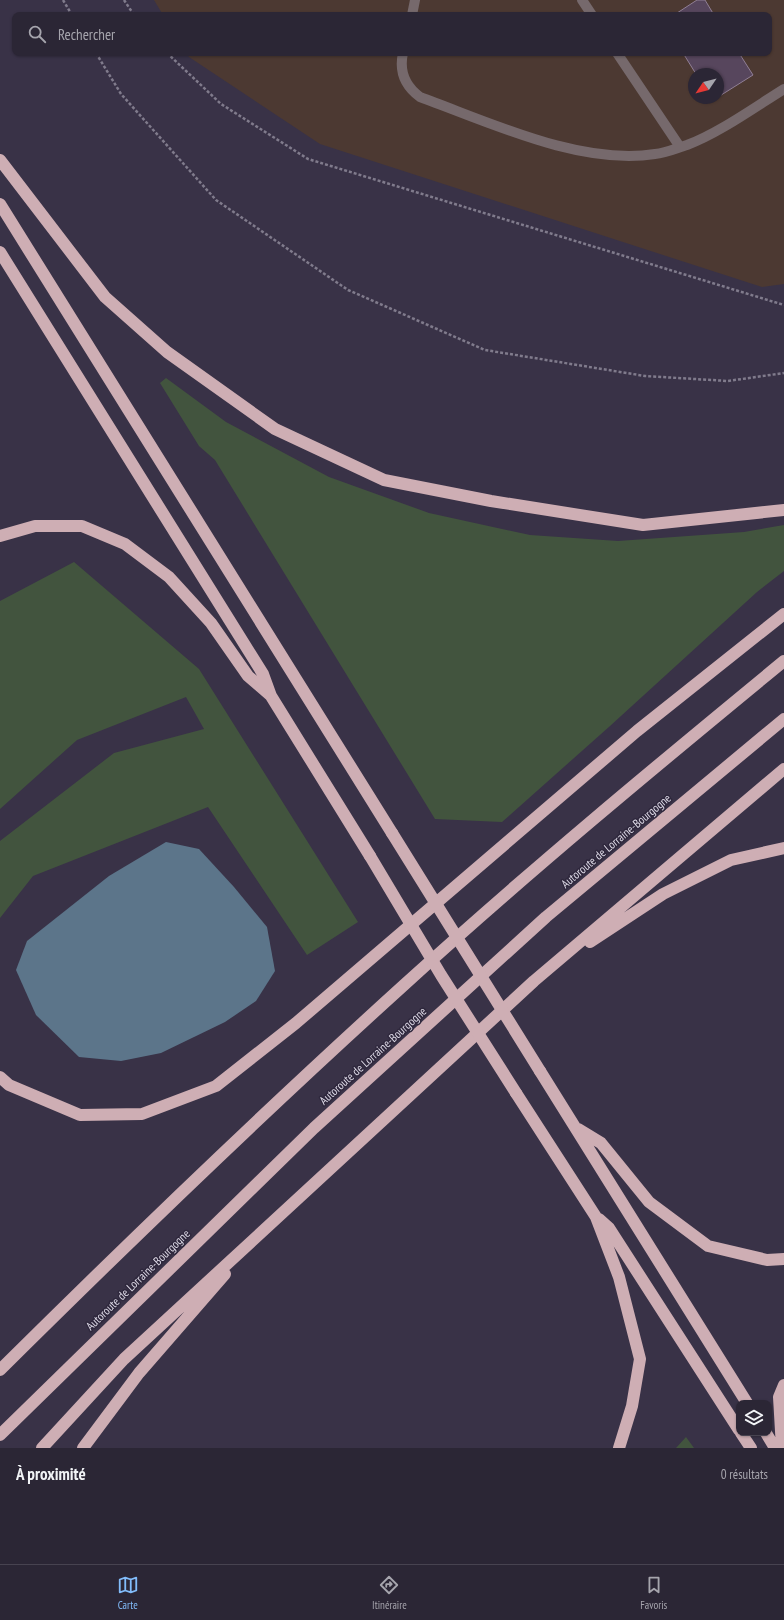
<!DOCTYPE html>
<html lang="fr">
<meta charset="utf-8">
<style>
:root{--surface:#2b2635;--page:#373241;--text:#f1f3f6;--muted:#a6a5ad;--line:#474350;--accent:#82bcfa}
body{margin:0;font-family:"PT Sans Narrow",sans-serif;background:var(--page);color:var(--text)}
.controls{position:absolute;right:12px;bottom:12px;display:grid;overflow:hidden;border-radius:8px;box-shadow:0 1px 3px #0004}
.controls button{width:36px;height:36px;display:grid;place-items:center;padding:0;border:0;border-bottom:1px solid var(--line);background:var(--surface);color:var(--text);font:20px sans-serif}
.compass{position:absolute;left:688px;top:68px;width:36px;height:36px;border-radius:50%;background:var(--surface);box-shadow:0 1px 3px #0004;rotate:235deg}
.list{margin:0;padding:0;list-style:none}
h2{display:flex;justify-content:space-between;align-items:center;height:52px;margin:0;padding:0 16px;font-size:17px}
h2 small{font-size:13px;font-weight:400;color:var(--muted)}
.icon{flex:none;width:22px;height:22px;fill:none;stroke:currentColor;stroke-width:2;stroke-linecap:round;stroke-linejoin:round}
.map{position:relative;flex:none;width:784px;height:1448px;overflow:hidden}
.search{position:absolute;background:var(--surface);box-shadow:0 1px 3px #0004;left:12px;right:12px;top:12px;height:44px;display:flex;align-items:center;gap:10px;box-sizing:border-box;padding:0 14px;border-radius:8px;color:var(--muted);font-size:15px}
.sheet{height:116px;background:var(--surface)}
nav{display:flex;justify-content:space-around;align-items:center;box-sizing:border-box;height:56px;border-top:1px solid var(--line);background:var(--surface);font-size:11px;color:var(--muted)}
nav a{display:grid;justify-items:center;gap:2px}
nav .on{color:var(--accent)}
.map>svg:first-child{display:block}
</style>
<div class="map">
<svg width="784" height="1448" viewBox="0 0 784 1448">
<rect width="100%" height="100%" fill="#393247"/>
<!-- industrial -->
<path fill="#4c3932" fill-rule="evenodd" d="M154 0H784V284L762 287 320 144 189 57 186 53H769V15H163ZM694 74H718V98H694Z"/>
<!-- green -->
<path fill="#42543e" d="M166 378 226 422 329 477 429 513 530 535 618 541 744 532 784 525V571L757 592 610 726 502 822 435 819 215 460 199 446 160 383Z
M74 562 199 669 358 922 307 955 208 807 33 876 0 918V841L114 753 204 729 186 697 77 740 0 809V601Z
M686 1437 694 1448H676Z"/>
<!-- water -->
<path fill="#5c758a" d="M166 842 199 849 234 887 267 927 275 971 256 1001 225 1022 161 1053 121 1061 79 1057 36 1015 16 970 27 941 109 876Z"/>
<!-- building -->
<path fill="#57465d" stroke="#907f95" d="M697 0H705L714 15H674Z
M683 53H739L753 75 718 97V74H696Z"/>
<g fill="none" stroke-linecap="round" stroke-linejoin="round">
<!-- path -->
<path stroke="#807b8c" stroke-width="2.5" stroke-dasharray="3 2" stroke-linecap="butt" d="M63 0 72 15
M124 0 134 15
M96 53 121 94 216 200 348 290 485 350 645 376 728 381 784 373
M167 53 221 104 308 159 784 305"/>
<!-- lane -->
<path stroke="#76696c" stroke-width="10" d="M582 0 592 15
M412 15 415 0
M403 53C399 71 405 86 420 97 489 122 581 166 655 154 666 153 677 148 687 145 719 133 755 107 784 89
M617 53 680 147"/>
<!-- highway -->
<path stroke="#ceaeb4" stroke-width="12" d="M0 160 105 297 167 352 275 429 384 480 491 501 643 525 784 510
M0 204 392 833
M0 252 263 674 271 696 370 856
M0 536 35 526H82L125 544 169 577 211 623 248 676 270 695
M590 942 663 894 731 860 784 848
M540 1071 747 1403
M0 1077 9 1085 80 1115 142 1114 216 1086 296 1023 637 731 784 614
M516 1093 596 1217 619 1277 640 1359 632 1406 619 1448
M578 1129 601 1143 649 1202 708 1246 767 1260 784 1259
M599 1219 609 1228 739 1430
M0 1370C132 1239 266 1110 404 985 527 873 655 767 784 661
M741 1433 751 1448
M766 1433 775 1448
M0 1435 314 1128 546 917 784 719
M42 1448 124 1359 534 981 784 769
M83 1448 139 1373 225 1274
M782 1448 779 1397 784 1385"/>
<!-- highway-bridge -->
<path stroke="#ceaeb4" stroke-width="12" d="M392 833 540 1071
M370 856 441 975 516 1093"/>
</g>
<g text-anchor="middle" stroke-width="3" stroke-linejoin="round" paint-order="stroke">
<!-- street labels -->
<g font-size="12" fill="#dedae7" stroke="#2f283d">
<text transform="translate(616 841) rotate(-40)" y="4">Autoroute de Lorraine-Bourgogne</text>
<text transform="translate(373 1056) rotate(-42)" y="4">Autoroute de Lorraine-Bourgogne</text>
<text transform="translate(138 1280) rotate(-44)" y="4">Autoroute de Lorraine-Bourgogne</text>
</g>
</g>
</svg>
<div class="controls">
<button><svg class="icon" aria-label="layers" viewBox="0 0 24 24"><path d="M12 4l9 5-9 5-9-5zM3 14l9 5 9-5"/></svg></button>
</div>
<svg class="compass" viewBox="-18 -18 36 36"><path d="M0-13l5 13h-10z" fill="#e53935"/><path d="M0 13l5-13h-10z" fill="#a6a5ad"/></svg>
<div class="search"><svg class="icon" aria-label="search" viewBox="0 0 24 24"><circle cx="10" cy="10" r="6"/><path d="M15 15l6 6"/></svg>Rechercher</div>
</div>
<section class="sheet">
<h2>À proximité<small>0 résultats</small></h2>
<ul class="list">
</ul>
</section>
<nav>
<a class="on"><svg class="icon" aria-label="map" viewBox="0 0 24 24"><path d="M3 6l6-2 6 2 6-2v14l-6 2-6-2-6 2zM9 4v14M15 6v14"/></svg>Carte</a>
<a><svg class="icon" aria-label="directions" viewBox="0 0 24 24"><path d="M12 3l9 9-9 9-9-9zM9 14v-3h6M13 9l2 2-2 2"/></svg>Itinéraire</a>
<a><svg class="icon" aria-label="saved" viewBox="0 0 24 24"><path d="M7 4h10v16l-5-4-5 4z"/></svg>Favoris</a>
</nav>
